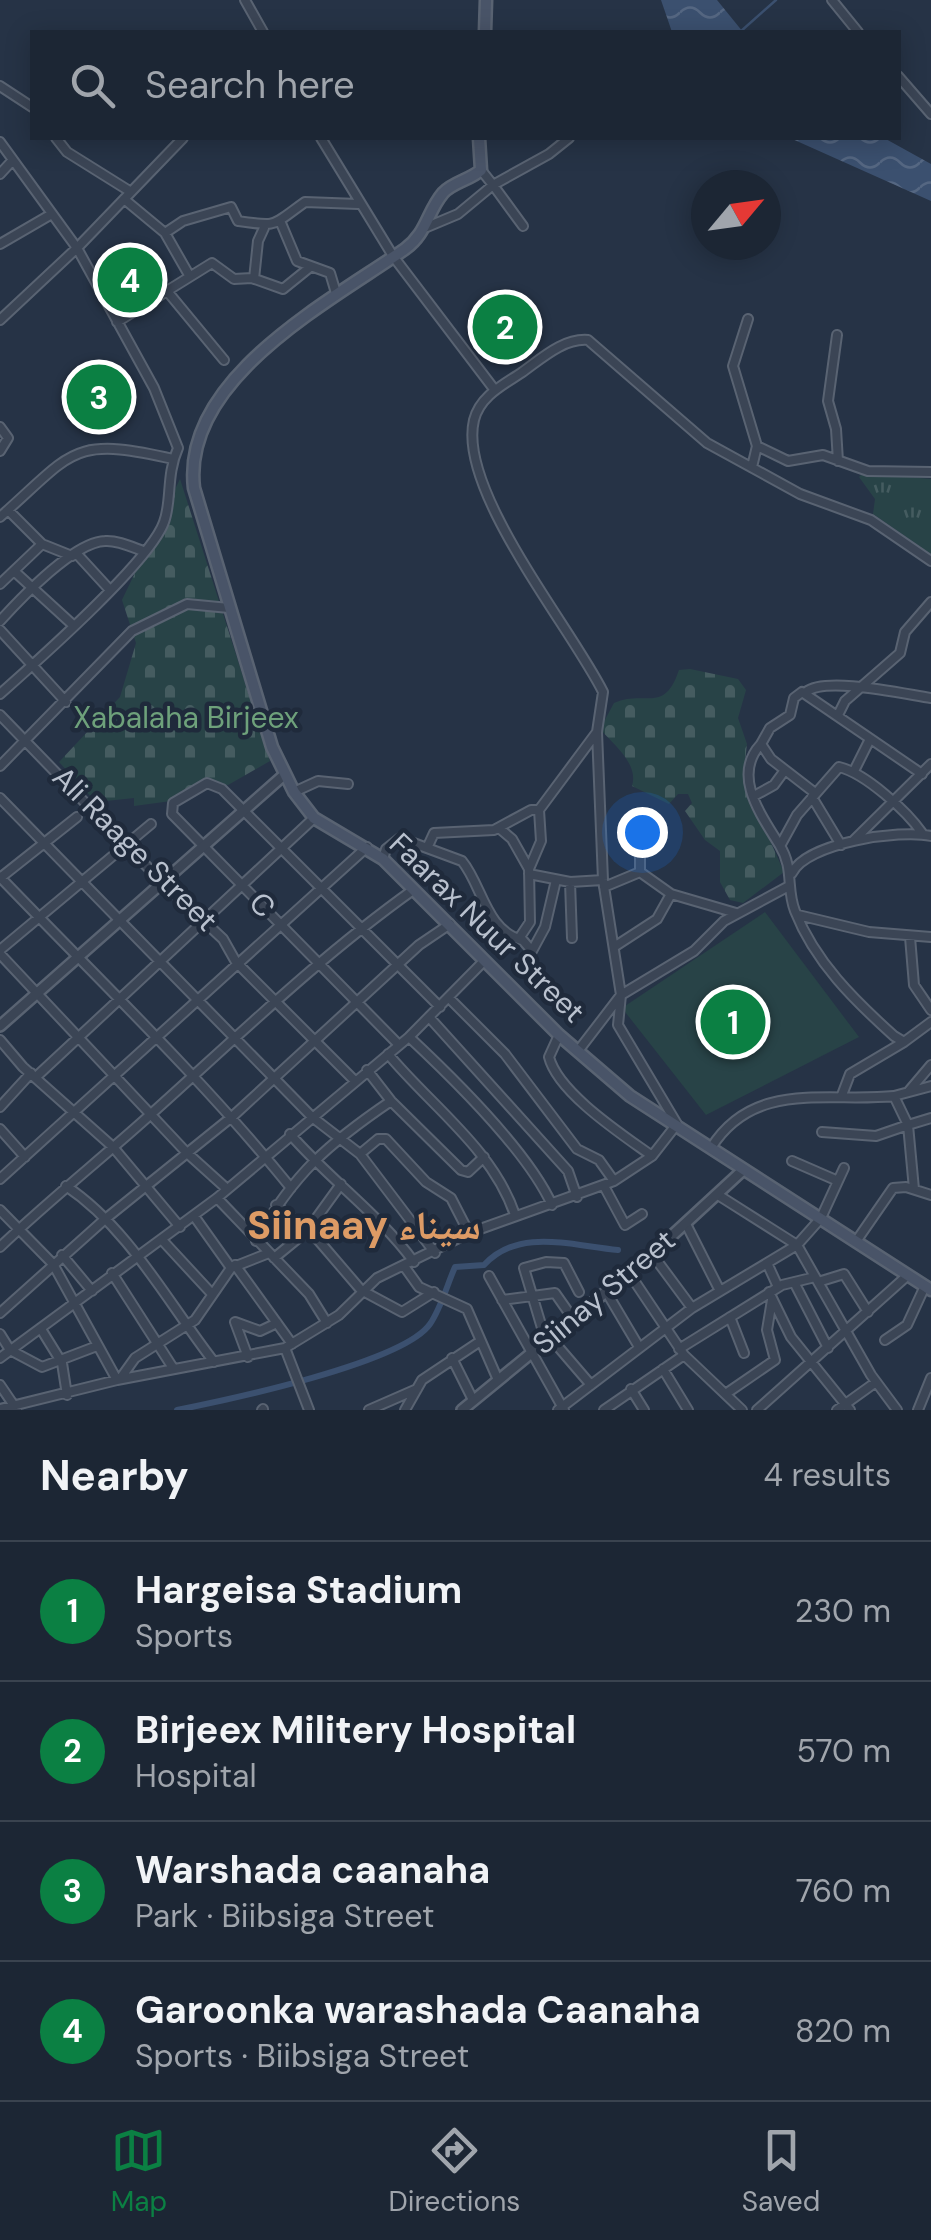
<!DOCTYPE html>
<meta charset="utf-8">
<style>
:root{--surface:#1c2634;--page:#252e3c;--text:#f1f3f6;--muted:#a0a5ac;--line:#3a434f;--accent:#0b8043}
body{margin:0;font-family:"DM Sans","Noto Naskh Arabic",sans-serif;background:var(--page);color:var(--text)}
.compass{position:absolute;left:691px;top:170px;width:90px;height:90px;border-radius:50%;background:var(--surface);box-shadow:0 5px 25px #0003;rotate:61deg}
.you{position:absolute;left:642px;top:832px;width:35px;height:35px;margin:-25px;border:8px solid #fff;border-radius:50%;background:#1a73e8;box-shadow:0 0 0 15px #1a73e833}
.badge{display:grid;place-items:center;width:65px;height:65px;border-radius:50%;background:var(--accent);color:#fff;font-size:32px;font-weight:700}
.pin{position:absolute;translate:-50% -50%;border:5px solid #fff;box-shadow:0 2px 10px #0006}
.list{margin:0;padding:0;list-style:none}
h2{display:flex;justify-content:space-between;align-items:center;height:130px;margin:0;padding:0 40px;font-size:42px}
h2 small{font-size:32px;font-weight:400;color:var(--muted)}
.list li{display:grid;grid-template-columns:65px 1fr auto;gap:30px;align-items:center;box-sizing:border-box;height:140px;padding:0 40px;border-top:2px solid var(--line)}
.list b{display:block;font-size:38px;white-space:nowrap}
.list p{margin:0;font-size:32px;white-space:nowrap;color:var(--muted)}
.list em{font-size:32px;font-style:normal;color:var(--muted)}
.icon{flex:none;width:55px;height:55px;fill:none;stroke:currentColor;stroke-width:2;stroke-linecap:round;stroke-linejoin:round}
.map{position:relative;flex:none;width:931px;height:1410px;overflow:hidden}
.search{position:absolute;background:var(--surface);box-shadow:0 5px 25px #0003;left:30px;right:30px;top:30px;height:110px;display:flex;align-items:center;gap:25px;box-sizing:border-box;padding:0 35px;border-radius:0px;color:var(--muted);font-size:38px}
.sheet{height:690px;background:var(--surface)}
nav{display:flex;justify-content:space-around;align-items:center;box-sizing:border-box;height:140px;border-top:2px solid var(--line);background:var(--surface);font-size:28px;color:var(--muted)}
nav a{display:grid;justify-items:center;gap:5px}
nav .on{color:var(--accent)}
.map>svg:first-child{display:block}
</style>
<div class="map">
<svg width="931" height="1410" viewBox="0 0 931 1410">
<defs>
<pattern id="grass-tufts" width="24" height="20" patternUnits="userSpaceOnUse" patternTransform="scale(2.5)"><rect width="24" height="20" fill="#284347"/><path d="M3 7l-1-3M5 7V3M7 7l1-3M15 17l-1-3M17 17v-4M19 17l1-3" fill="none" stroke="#455c60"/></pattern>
<pattern id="cemetery-stones" width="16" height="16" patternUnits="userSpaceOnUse" patternTransform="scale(2.5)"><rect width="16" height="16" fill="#284347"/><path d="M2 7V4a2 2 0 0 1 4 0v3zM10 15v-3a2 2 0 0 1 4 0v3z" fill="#455c60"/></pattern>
<pattern id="water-waves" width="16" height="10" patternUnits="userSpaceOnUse" patternTransform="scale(2.5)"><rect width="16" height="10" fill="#3b506f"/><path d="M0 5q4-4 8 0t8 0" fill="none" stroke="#556782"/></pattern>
</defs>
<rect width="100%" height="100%" fill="#263346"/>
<!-- grass -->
<path fill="url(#grass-tufts)" d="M863 473 931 479V554L873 514 875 499 859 477Z"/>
<!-- cemetery -->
<path fill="url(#cemetery-stones)" d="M180 479 270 761 228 785 210 783 171 801 134 806V798L96 802 59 762 120 697 136 643 122 600Z
M690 669 738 679 746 690 738 718 747 744 743 780 784 872 743 903 730 900 720 882V851L705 840 685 811 692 803 688 794H678L669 804 632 786C639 764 614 745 600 729L614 703C645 689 664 715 679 670Z"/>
<!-- garden -->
<path fill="#284347" d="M765 912 859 1037 706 1115 622 1008Z"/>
<!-- water -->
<path fill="url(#water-waves)" d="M661 0H717L743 32H672Z
M790 138H884L931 164V201Z"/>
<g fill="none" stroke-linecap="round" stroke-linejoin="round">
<!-- stream -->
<path stroke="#3b506f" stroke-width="2.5" d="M740 32 776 0"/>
<!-- canal -->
<path stroke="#3b506f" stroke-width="6" d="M177 1410C227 1400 403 1363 430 1324 441 1308 447 1285 455 1267L484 1265C519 1227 572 1246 618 1250"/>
<!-- minor casing -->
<g stroke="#596372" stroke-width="12">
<path id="minor" d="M245 0 263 32
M832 0 858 32
M898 76 931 114
M0 86 32 107
M56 138 67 152 131 192
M321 138 393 256 494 389
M0 142 77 248 154 388 178 448
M481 170 493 185 549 154 569 138
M0 174 12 161
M124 199 165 233 189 275
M281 223 297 261 330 273 336 293
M427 227 458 214 493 185 523 226
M165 233 183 221 231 207 238 221C279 227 271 226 305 202L358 204
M0 244 50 215
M254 279 258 241 264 228
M167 291 224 360
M748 319 733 366 757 446 752 467
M0 320 77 248 183 138
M117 322 212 263 234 279 252 278 283 289 309 268
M837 335 828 401 836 429 838 461
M0 427 8 438 0 451
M757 446 788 461 823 455 868 471 931 472
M8 510 42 544 72 556
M0 517C73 453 70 435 173 459
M76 553 109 589
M14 571 73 625
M0 584 42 544
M0 621C21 598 74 542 105 541 117 540 132 547 143 551
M0 630 66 702
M806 692C825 676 904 694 931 698
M0 694C36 662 150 562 164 522 172 501 166 475 178 448
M0 715 163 883 223 939 236 962 355 1081
M838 715 845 701 900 653 905 632 931 602
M761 744C731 776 762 816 780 846 794 868 786 889 795 911 815 962 854 1000 894 1036L904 1042 931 1022
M0 766 132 631 187 604 229 608
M854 771 870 739
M294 792 318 781 348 784
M815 793 771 759 761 744 770 728 790 715 794 698 802 692 922 774
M754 796 774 785 785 770
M812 797 841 845
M0 798 312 1117 360 1154 435 1253
M499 828 512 839 529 869
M853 841 931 764
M428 846 434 833 494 830 531 810H539
M780 846 797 815 839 767C865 773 907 811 922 833
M383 859 386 849 400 838 462 861C482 885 486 931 522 940
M640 872V852L651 847
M792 873C806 843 900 829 931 836
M529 874 570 882 603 880
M0 877C99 980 201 1077 291 1188
M0 878 77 817
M556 880 545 927 532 951 520 937 530 922 529 869 541 841 539 810 597 732
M570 882 572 938
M604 887 640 872 671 894 736 913
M798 915 869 932 931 937
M910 937 914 985 931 1010
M614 947 657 919 671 894
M0 950 151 824
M0 954 186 1152 227 1189
M449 998 505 1054 577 1149 599 1160 614 1181
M429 1017 568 1171 577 1197
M559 1035 549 1057C558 1093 623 1135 652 1156
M409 1037C454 1079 527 1150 552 1205
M0 1040 23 1067 113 1147 180 1227
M399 1045 172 814 173 803 207 783 222 789 440 1007
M578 1051 621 995 694 951 724 921 789 886
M388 1054C431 1106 493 1149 515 1215
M367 1070 391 1101 461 1170 468 1172 484 1157
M37 1076 314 818
M909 1091 931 1065
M842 1095 850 1074 904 1042
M894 1096 931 1086
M0 1107 31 1073
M0 1129 25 1157
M822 1132 876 1136 908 1125 914 1189
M290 1134C330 1180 378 1213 414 1262
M711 1148C754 1079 829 1103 894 1096L908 1125 931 1118
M360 1154 378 1139H386L426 1182 451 1198 469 1233
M792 1161 838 1181
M0 1179 367 847
M66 1186C129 1228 168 1303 214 1362
M604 1186 625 1225 642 1214
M718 1195 797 1245 871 1375 897 1410
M217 1198 309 1294 327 1323
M276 1205 319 1241 361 1290 402 1312 434 1292
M0 1210 53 1264 117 1380
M194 1216 231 1268
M686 1224 720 1291
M857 1240 893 1188 906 1187 931 1195
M163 1241 212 1294
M256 1241C293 1174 329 1143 391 1101
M0 1247C48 1201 100 1160 150 1115 236 1038 319 957 413 890
M652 1254 692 1308
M62 1255 92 1291
M274 1258 307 1231 341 1184
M767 1263 778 1287
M235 1265 292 1344
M404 1266 419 1287 467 1309 498 1380
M112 1273 173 1368
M629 1273 684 1355 742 1410
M489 1276 564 1410
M818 1282 844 1274 868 1312
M795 1284 828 1348
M579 1292 564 1263 546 1262 524 1268 542 1328 591 1385
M769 1292 791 1337 850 1410
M607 1293 639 1347
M502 1300 555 1293 569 1313
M0 1313 104 1220 233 1116 419 945 450 924
M730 1317 744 1353
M41 1329 62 1363 67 1395
M0 1334 10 1350 42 1367 97 1346
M885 1340 907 1325 925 1286
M285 1348 309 1410
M679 1349 782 1285 815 1277
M248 1357 235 1322 260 1331 277 1323
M0 1358 217 1198 409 1037 484 961
M452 1358 473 1400
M663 1369 688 1410
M120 1379 135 1358 195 1320 231 1268 269 1253
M0 1385 17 1410
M631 1389 644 1410
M727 1393 775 1360 767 1330 772 1300
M0 1409 117 1380 285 1348 339 1315 377 1278 469 1233 614 1181 652 1156 677 1124 618 1025 621 995 603 880 597 732 603 692C572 629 457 490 474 420 480 396 503 385 521 373 541 359 563 338 588 340L707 443 800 494 871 520 931 561
M262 1410 263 1409
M369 1410 417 1389
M405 1410 422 1380 479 1342
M558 1410 692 1308 797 1245 821 1218 844 1168
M604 1410 684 1355
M757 1410 908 1275
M837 1410 876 1382
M918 1410 931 1378"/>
</g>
<!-- tertiary casing -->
<g stroke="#596372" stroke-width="14">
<path id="tertiary" d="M0 1026 284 775
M462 1410 652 1254 742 1171"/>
</g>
<!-- secondary casing -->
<g stroke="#596372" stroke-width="15">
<path id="secondary" d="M485 32 486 0
M479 138 481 170C470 180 453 182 443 193 427 212 427 233 405 249 329 302 181 379 194 488L272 747 294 792 314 818 383 859 559 1035 630 1096 931 1290"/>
</g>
<!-- minor -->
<use href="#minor" stroke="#3b4555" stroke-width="8"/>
<!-- tertiary -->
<use href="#tertiary" stroke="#3b4555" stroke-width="9"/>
<!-- secondary -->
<use href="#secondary" stroke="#495468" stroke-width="10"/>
</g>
<g text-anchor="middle" stroke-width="9" stroke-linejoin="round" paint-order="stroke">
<!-- park labels -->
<g font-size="30" fill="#6ea17b" stroke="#1f2a3b">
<text x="186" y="728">Xabalaha Birjeex</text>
</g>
<!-- street labels -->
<g font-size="30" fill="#b9c1ce" stroke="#1f2a3b">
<text transform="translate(135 849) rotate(45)" y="10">Ali Raage Street</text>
<text transform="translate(262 905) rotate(49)" y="10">C</text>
<text transform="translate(487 928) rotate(44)" y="10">Faarax Nuur Street</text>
<text transform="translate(604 1292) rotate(-40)" y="10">Siinay Street</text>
</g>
<!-- district labels -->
<g font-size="40" font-weight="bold" fill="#dd9b65" stroke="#1f2a3b">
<text x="364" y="1239">Siinaay سيناء</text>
</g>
</g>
</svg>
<svg class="compass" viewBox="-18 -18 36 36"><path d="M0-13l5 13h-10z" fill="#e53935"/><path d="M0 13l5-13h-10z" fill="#a0a5ac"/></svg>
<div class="you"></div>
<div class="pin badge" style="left:733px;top:1022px">1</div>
<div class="pin badge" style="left:505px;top:327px">2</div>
<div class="pin badge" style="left:99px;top:397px">3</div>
<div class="pin badge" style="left:130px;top:280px">4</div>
<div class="search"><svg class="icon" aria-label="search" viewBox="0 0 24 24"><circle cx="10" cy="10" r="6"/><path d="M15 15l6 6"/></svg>Search here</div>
</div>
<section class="sheet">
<h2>Nearby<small>4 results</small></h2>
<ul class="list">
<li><span class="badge">1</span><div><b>Hargeisa Stadium</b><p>Sports</p></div><em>230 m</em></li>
<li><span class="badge">2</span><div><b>Birjeex Militery Hospital</b><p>Hospital</p></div><em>570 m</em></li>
<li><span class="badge">3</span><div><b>Warshada caanaha</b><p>Park · Biibsiga Street</p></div><em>760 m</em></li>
<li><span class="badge">4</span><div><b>Garoonka warashada Caanaha</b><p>Sports · Biibsiga Street</p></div><em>820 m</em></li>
</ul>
</section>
<nav>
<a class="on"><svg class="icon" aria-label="map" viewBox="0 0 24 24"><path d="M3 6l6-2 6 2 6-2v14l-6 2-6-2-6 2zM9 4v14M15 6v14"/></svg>Map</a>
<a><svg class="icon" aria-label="directions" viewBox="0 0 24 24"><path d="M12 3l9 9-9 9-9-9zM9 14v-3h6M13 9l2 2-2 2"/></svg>Directions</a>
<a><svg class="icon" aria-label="saved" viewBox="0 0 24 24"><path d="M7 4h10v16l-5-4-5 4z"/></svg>Saved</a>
</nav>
